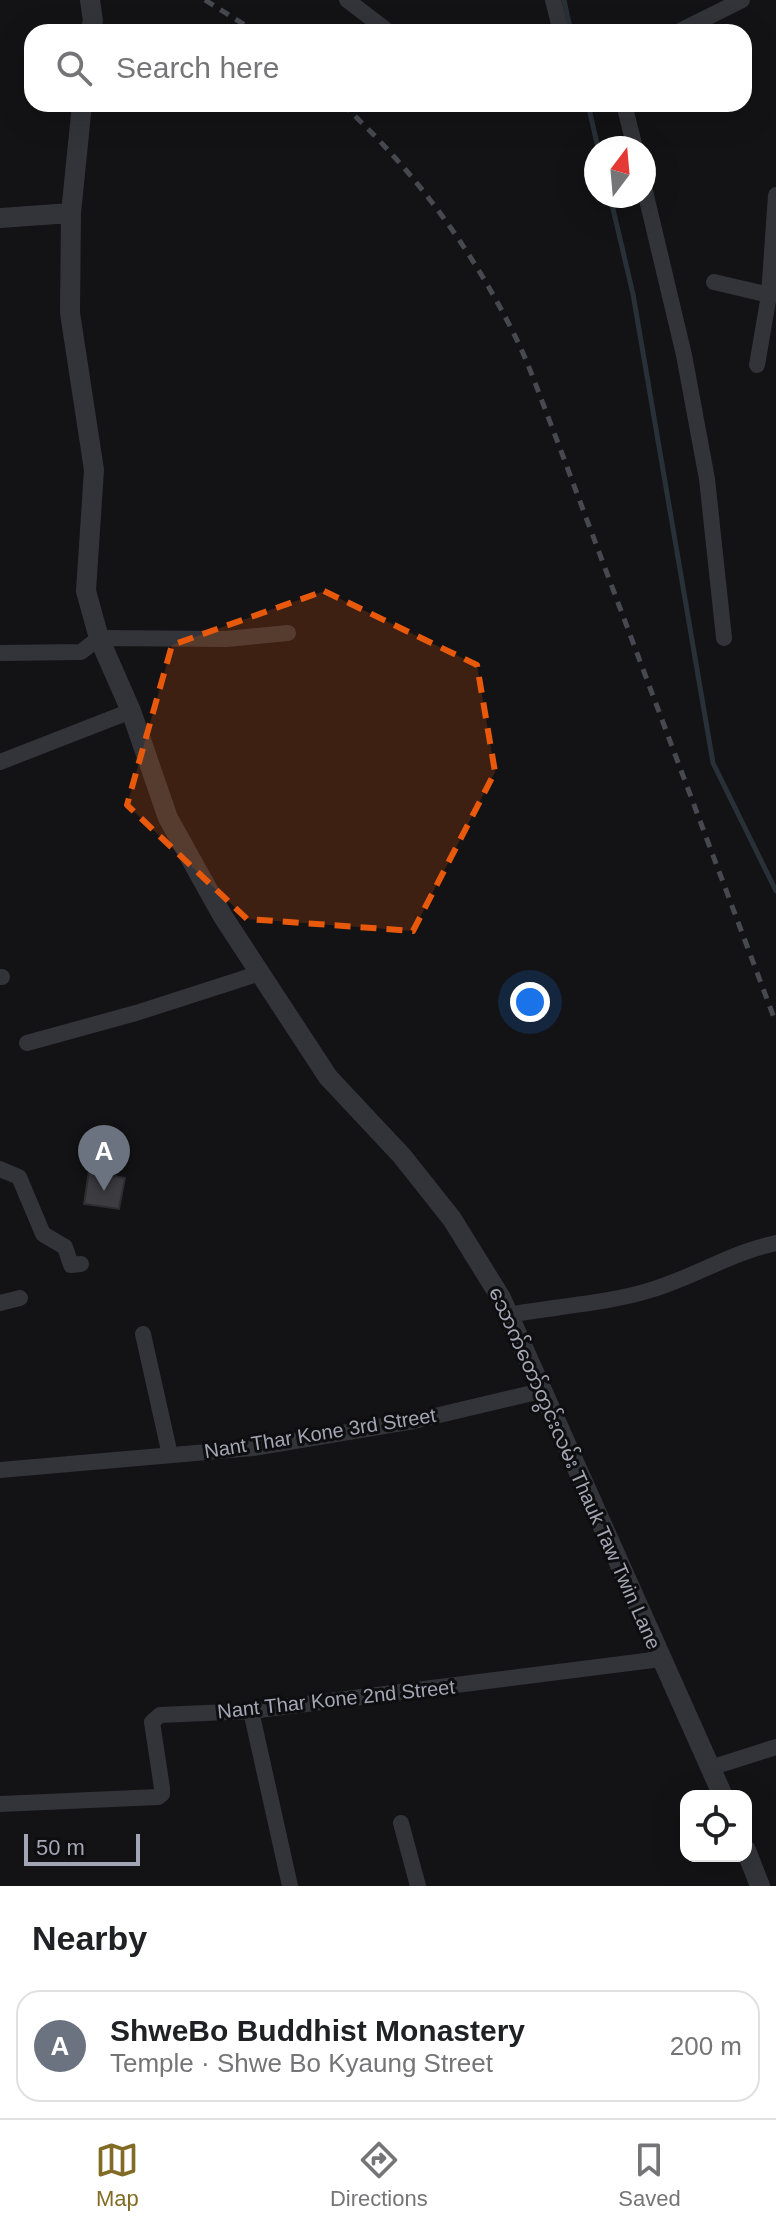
<!DOCTYPE html>
<meta charset="utf-8">
<style>
:root{--surface:#fff;--page:#f2f2f2;--text:#202124;--muted:#757577;--line:#e0e0e0;--accent:#826c25}
body{margin:0;font-family:Helvetica,"Noto Sans Myanmar",sans-serif;background:var(--page);color:var(--text)}
.controls{position:absolute;right:24px;bottom:24px;display:grid;overflow:hidden;border-radius:16px;box-shadow:0 8px 32px #0002}
.controls button{width:72px;height:72px;display:grid;place-items:center;padding:0;border:0;border-bottom:2px solid var(--line);background:var(--surface);color:var(--text);font:40px sans-serif}
.compass{position:absolute;left:584px;top:136px;width:72px;height:72px;border-radius:50%;background:var(--surface);box-shadow:0 8px 32px #0002;rotate:16deg}
.scale{position:absolute;left:24px;bottom:20px;width:116px;box-sizing:border-box;padding-left:8px;border:4px solid #a3a7b5;border-top:0;font-size:22px;line-height:28px;white-space:nowrap;color:#a3a7b5;-webkit-text-stroke:6px #0e0d0f;paint-order:stroke}
.you{position:absolute;left:530px;top:1002px;width:28px;height:28px;margin:-20px;border:6px solid #fff;border-radius:50%;background:#1a73e8;box-shadow:0 0 0 12px #1a73e833}
.badge{display:grid;place-items:center;width:52px;height:52px;border-radius:50%;background:var(--accent);color:#fff;font-size:26px;font-weight:700}
.pin{position:absolute;translate:-50% -66px;filter:drop-shadow(0 2px 4px #0008)}
.pin::after{content:'';position:absolute;top:42px;width:28px;height:24px;background:inherit;clip-path:polygon(0 0,100% 0,50% 100%)}
.list{margin:0;padding:0;list-style:none}
h2{display:flex;justify-content:space-between;align-items:center;height:104px;margin:0;padding:0 32px;font-size:34px}
h2 small{font-size:26px;font-weight:400;color:var(--muted)}
.list li{display:grid;grid-template-columns:52px 1fr auto;gap:24px;align-items:center;box-sizing:border-box;height:112px;margin:0 16px 16px;padding:0 16px;border:2px solid var(--line);border-radius:24px}
.list b{display:block;font-size:30px;white-space:nowrap}
.list p{margin:0;font-size:26px;white-space:nowrap;color:var(--muted)}
.list em{font-size:26px;font-style:normal;color:var(--muted)}
.icon{flex:none;width:44px;height:44px;fill:none;stroke:currentColor;stroke-width:2;stroke-linecap:round;stroke-linejoin:round}
.map{position:relative;flex:none;width:776px;height:1886px;overflow:hidden}
.search{position:absolute;background:var(--surface);box-shadow:0 8px 32px #0002;left:24px;right:24px;top:24px;height:88px;display:flex;align-items:center;gap:20px;box-sizing:border-box;padding:0 28px;border-radius:24px;color:var(--muted);font-size:30px}
.sheet{height:232px;background:var(--surface)}
nav{display:flex;justify-content:space-around;align-items:center;box-sizing:border-box;height:112px;border-top:2px solid var(--line);background:var(--surface);font-size:22px;color:var(--muted)}
nav a{display:grid;justify-items:center;gap:4px}
nav .on{color:var(--accent)}
.map>svg:first-child{display:block}
</style>
<div class="map">
<svg width="776" height="1886" viewBox="0 0 776 1886">
<rect width="100%" height="100%" fill="#131214"/>
<g fill="none" stroke-linecap="round" stroke-linejoin="round">
<!-- stream -->
<path stroke="#283038" stroke-width="5" d="M564 0 571 32
M588 104 598 148
M610 196 633 294 713 763 776 891"/>
</g>
<!-- building -->
<path fill="#3c3c41" stroke="#2d2c30" stroke-width="2" d="M89 1171 125 1178 119 1209 84 1204Z"/>
<g fill="none" stroke-linecap="round" stroke-linejoin="round">
<!-- minor -->
<path stroke="#333439" stroke-width="16" d="M347 0 389 32
M553 0 561 32
M678 32 742 0
M503 104H513
M624 104 635 148
M644 187 684 355 707 479 724 638
M714 282 769 295 776 195
M757 365 769 295H776
M0 653 81 652 99 638 226 639 288 633
M0 762 131 711
M0 977H2
M27 1043 136 1013 260 973
M0 1169 19 1177 43 1234 65 1247 71 1265 81 1264
M0 1303 20 1298
M508 1315C556 1306 607 1304 654 1289 696 1276 733 1252 776 1243
M143 1334 170 1455
M0 1470 253 1448 414 1421 541 1391
M251 1711 290 1886
M710 1768 776 1747
M0 1804 158 1797 162 1794V1788L152 1722 160 1715 251 1711 661 1659
M401 1823 418 1886"/>
<!-- tertiary -->
<path stroke="#333439" stroke-width="20" d="M90 32 93 21 90 0
M71 213 82 104
M0 218 71 213 70 313 94 470 86 591 99 638 131 711 168 818 222 915 328 1077 402 1156 452 1219 501 1298 723 1796
M746 1850 760 1886"/>
<!-- rail -->
<path stroke="#484950" stroke-width="5" stroke-dasharray="10 8" stroke-linecap="butt" d="M205 0 256 32
M342 104C412 168 469 245 512 330 528 361 539 394 552 427L776 1023"/>
</g>
<!-- marked area -->
<path fill="#e8590c" fill-opacity="0.2" stroke="#e8590c" stroke-width="6" stroke-dasharray="16 10" stroke-linejoin="round" d="M324 591 477 665 495 772 413 931 247 919 127 805 172 645Z"/>
<g text-anchor="middle" stroke-width="6" stroke-linejoin="round" paint-order="stroke">
<!-- street labels -->
<g font-size="20" fill="#a3a7b5" stroke="#0e0d0f">
<text transform="translate(320 1433) rotate(-9)" y="7">Nant Thar Kone 3rd Street</text>
<text transform="translate(575 1468) rotate(66)" y="7">သောက်တော်တွင်းလမ်း Thauk Taw Twin Lane</text>
<text transform="translate(336 1699) rotate(-6)" y="7">Nant Thar Kone 2nd Street</text>
</g>
</g>
</svg>
<div class="controls">
<button><svg class="icon" aria-label="locate" viewBox="0 0 24 24"><circle cx="12" cy="12" r="6"/><path d="M12 2v4M12 18v4M2 12h4M18 12h4"/></svg></button>
</div>
<svg class="compass" viewBox="-18 -18 36 36"><path d="M0-13l5 13h-10z" fill="#e53935"/><path d="M0 13l5-13h-10z" fill="#757577"/></svg>
<div class="scale">50 m</div>
<div class="you"></div>
<div class="pin badge" style="left:104px;top:1191px;background:#6b7280">A</div>
<div class="search"><svg class="icon" aria-label="search" viewBox="0 0 24 24"><circle cx="10" cy="10" r="6"/><path d="M15 15l6 6"/></svg>Search here</div>
</div>
<section class="sheet">
<h2>Nearby<small></small></h2>
<ul class="list">
<li><span class="badge" style="background:#6b7280">A</span><div><b>ShweBo Buddhist Monastery</b><p>Temple · Shwe Bo Kyaung Street</p></div><em>200 m</em></li>
</ul>
</section>
<nav>
<a class="on"><svg class="icon" aria-label="map" viewBox="0 0 24 24"><path d="M3 6l6-2 6 2 6-2v14l-6 2-6-2-6 2zM9 4v14M15 6v14"/></svg>Map</a>
<a><svg class="icon" aria-label="directions" viewBox="0 0 24 24"><path d="M12 3l9 9-9 9-9-9zM9 14v-3h6M13 9l2 2-2 2"/></svg>Directions</a>
<a><svg class="icon" aria-label="saved" viewBox="0 0 24 24"><path d="M7 4h10v16l-5-4-5 4z"/></svg>Saved</a>
</nav>
